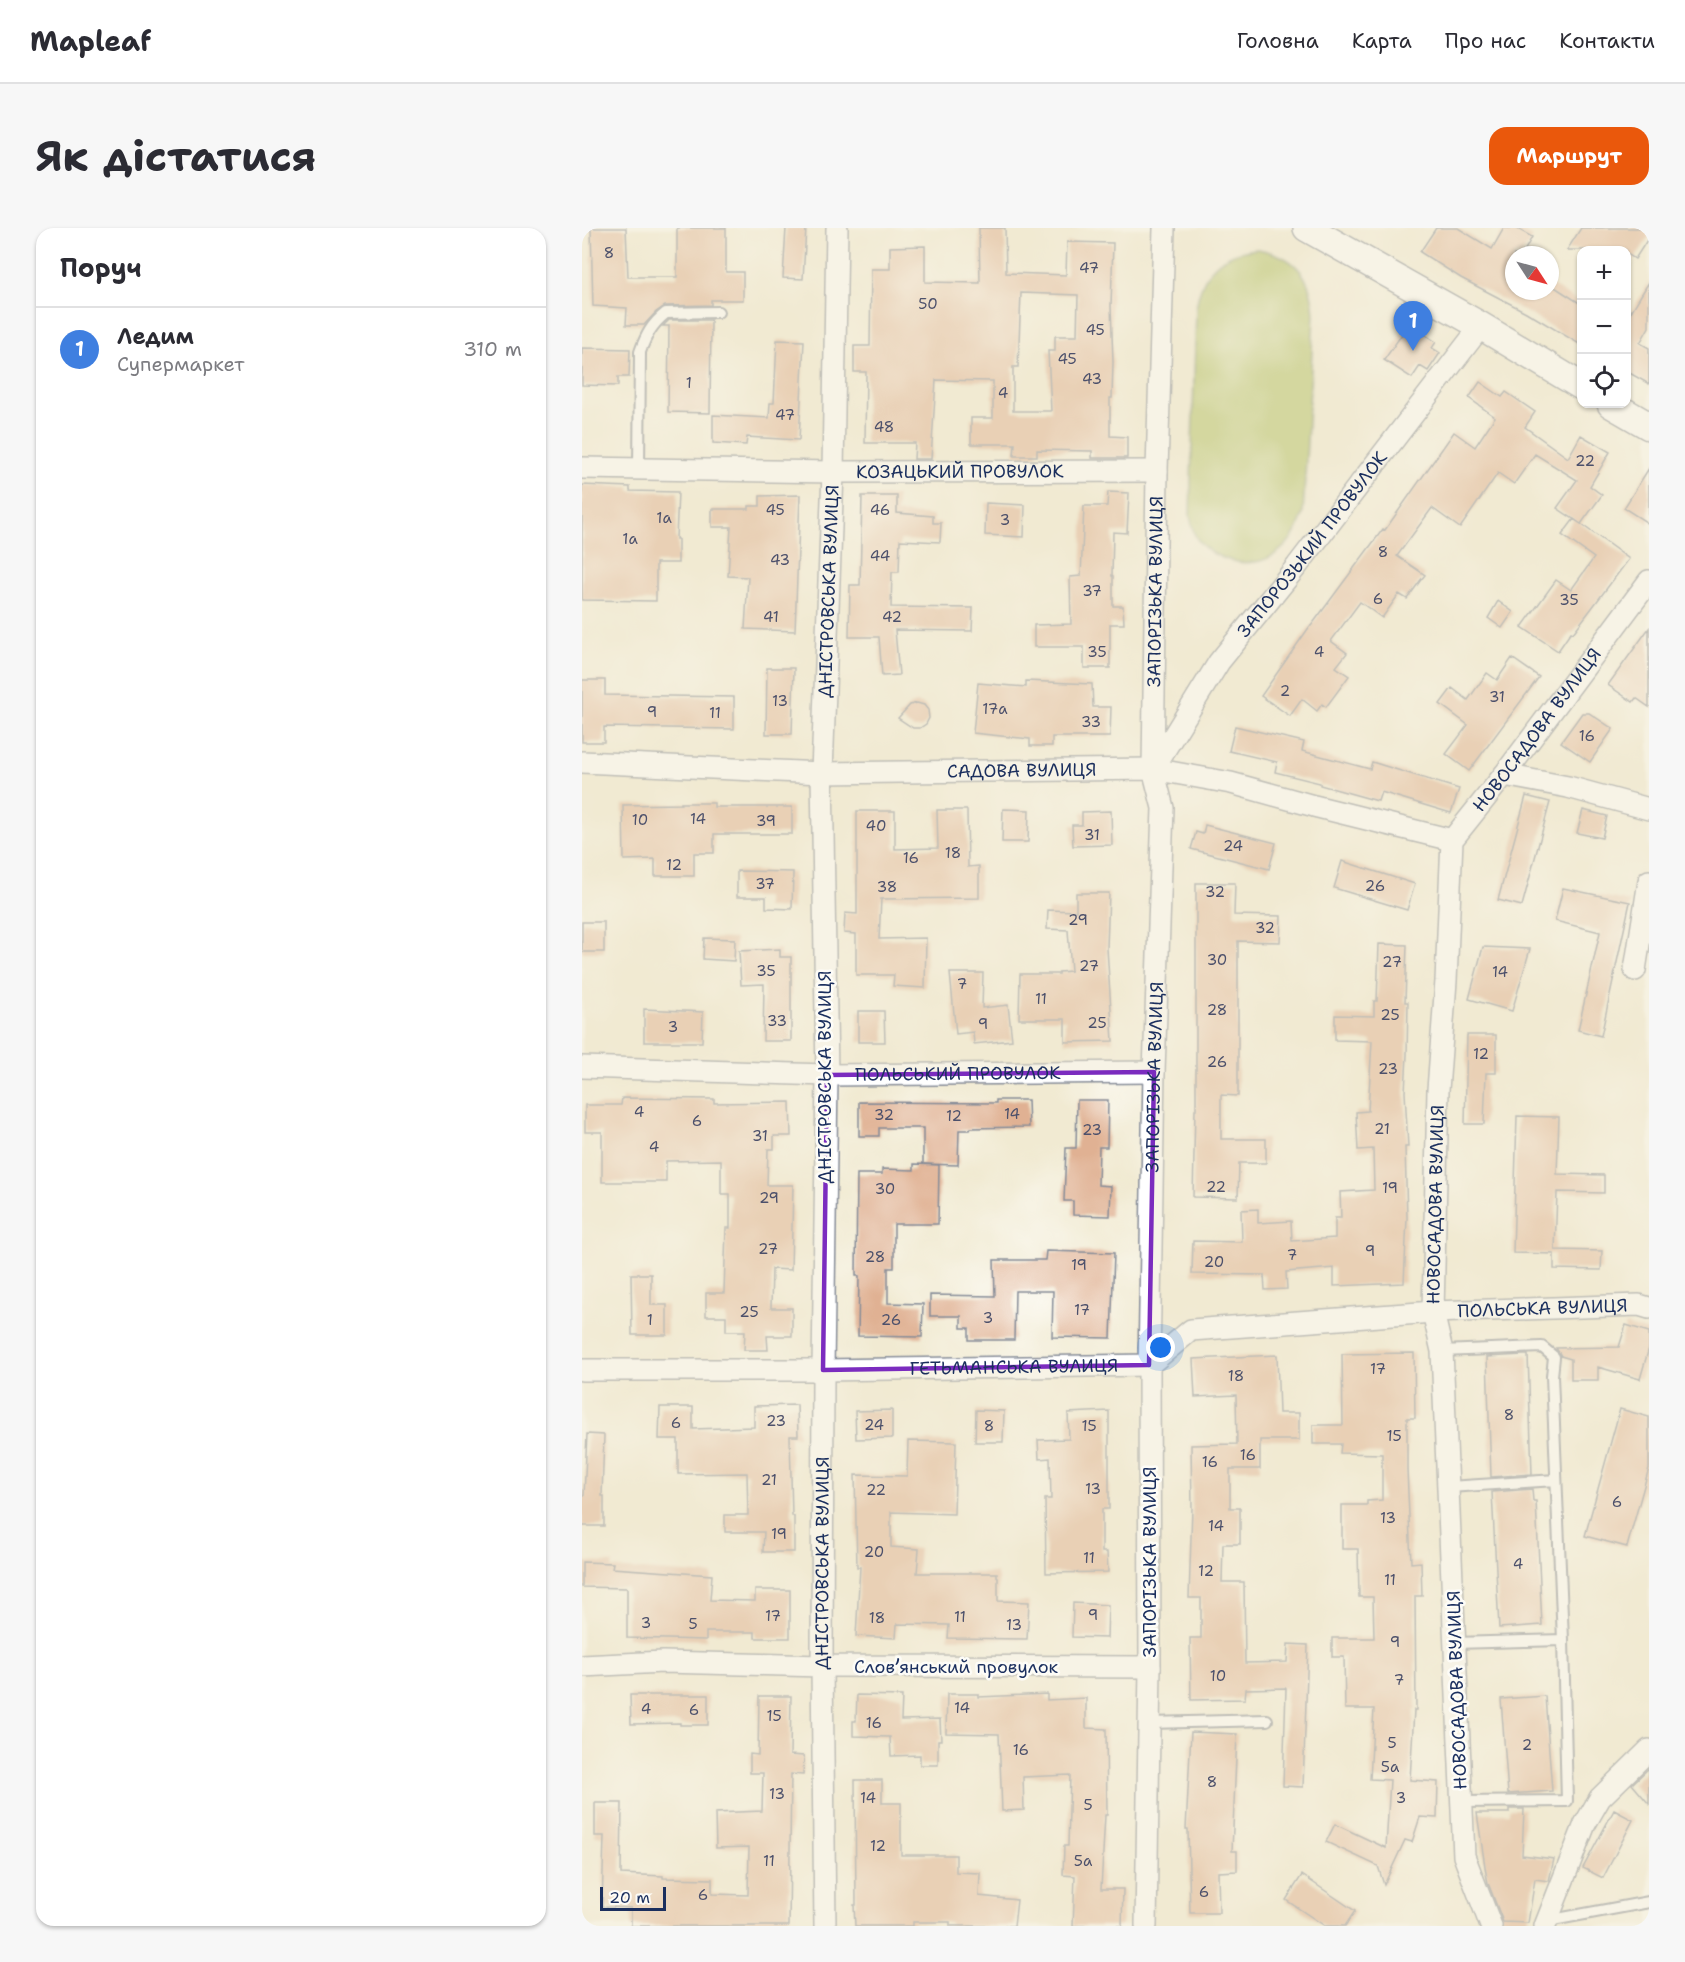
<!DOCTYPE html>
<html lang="uk">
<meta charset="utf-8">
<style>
:root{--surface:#fff;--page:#f7f7f7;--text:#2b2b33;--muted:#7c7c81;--line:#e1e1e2;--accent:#ea580c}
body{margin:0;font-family:"Shantell Sans",sans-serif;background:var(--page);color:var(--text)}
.controls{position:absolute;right:18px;top:18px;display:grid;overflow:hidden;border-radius:12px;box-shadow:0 2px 4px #0004}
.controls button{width:54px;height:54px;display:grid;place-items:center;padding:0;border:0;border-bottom:2px solid var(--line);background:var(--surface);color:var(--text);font:30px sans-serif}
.compass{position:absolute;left:923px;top:18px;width:54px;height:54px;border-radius:50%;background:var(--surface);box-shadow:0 2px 4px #0004;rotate:126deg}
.scale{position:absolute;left:18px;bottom:15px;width:66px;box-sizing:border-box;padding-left:6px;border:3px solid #1b2f5e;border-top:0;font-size:16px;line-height:21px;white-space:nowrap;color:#1b2f5e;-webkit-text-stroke:4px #fdfcf7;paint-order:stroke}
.you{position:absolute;left:579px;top:1120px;width:21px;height:21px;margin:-15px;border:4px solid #fff;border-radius:50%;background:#1a73e8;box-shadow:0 0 0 9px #1a73e833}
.badge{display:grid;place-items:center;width:39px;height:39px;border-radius:50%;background:var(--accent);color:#fff;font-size:20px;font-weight:700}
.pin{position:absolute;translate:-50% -50px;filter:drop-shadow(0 2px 3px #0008)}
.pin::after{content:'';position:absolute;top:32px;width:21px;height:18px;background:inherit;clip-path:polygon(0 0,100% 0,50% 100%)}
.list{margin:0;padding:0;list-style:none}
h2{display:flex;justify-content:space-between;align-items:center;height:78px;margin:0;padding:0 24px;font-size:26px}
h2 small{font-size:20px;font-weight:400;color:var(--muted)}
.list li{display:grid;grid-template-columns:39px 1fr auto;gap:18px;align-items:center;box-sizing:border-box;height:84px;padding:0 24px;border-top:2px solid var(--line)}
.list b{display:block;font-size:22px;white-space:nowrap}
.list p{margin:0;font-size:20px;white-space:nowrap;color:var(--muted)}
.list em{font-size:20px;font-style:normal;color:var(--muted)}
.icon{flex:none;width:33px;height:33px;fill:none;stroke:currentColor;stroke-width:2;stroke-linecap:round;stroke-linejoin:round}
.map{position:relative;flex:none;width:1067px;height:1698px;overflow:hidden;border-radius:18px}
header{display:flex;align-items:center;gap:36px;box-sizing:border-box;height:84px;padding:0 30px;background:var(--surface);border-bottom:2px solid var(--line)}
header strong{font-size:28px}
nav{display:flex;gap:33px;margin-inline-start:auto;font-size:21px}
.intro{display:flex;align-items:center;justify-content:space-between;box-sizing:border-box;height:144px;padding:0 36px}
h1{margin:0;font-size:42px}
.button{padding:15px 27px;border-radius:18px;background:var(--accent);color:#fff;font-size:21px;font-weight:700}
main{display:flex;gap:36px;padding:0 36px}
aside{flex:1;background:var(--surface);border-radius:18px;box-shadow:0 2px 4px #0004}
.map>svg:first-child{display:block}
</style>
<header>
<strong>Mapleaf</strong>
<nav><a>Головна</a><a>Карта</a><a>Про нас</a><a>Контакти</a></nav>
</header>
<div class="intro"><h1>Як дістатися</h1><a class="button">Маршрут</a></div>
<main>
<aside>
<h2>Поруч<small></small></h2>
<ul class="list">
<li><span class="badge" style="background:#3f7fe0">1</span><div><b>Ледим</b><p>Супермаркет</p></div><em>310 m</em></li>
</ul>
</aside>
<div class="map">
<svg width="1067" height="1698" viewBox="0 0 1067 1698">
<rect width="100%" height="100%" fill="#fdfcf7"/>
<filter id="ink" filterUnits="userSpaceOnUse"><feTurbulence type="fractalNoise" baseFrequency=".0167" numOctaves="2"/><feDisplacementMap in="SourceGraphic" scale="12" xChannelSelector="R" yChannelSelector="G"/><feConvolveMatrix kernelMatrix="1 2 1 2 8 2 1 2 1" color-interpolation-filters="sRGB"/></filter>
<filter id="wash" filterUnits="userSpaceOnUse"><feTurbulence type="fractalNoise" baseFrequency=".008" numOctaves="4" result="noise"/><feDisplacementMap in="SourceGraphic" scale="24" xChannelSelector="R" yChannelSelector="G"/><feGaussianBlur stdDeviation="1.35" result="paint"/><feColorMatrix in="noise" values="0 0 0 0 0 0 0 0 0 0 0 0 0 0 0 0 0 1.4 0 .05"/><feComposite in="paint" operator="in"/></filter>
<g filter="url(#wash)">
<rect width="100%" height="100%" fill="#f1ead2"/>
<!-- green -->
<path fill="#b1c164" stroke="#667861" stroke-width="1.5" d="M676 21C714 28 730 48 732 87L721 286C710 322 680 345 641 330 630 326 618 318 613 307 610 301 610 294 608 288L614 81C619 44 638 24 676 21Z"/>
<g id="blocks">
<!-- building -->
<path fill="#e0b193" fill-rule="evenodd" d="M9 0H44L46 49H95V0H144V44H161V72H129V77L83 78 74 84 62 97H44L45 80 11 78Z
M204 0H224L221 51 201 50Z
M397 0H423L424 45 484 47 485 14 531 15 529 78 531 134 530 170H528V208L545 209V230H510V223L455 222V228H432L433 216H389V190H411V153L354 152 349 231H332L333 215H283L284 144H272V118H288L289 41H308V19L343 18V54L398 55ZM439 65 496 67 495 108H473V123H466L469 183H431V139H436Z
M854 0H876L910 21 922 0H934L950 9 940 27H932V63H968V56L999 76V117L944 84 879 50 838 24Z
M999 0H1067V9L1053 31 1044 25V22H985Z
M1067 54V99L1058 115 1067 120V156L1044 143V92Z
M87 92H129L128 185 86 184 87 98H81Z
M827 96 854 114 850 120 858 125 846 143 838 138 830 150 802 132Z
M195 112 222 113 217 212 165 209 164 217 131 215V187L187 190 188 175H192Z
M0 120 48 121 47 149H36V158L0 157Z
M898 154 920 169 924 164 953 184 943 199 986 230 999 207 1028 224 1008 258 1020 267 999 296 975 280 995 252 953 226 932 256 916 245 878 300 850 280 815 328 843 347 838 353 825 371 817 366 800 390 778 374 749 413 765 425 754 439 767 448 744 479 740 476 735 483 720 471 708 488 679 468 728 398H729L801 301 803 302 872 204 893 219 913 189 887 170Z
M1067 240V296L1042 280Z
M0 257 48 259V263L96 264 94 311H96V335H74V373L0 372Z
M526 264 547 265 545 305 531 304 530 348H531V378H541L542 396H528V440H502V419H452V397L489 396 488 349 499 348 502 278H525Z
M218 267 213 403 163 401 166 349 146 348 149 299H130V281H167V278H178V268Z
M280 268H315V285L351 288V295H359L358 314 318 312 317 344H310L309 379 391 380 390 403 313 402 317 447 300 448 297 409H267L268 357H278Z
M404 275 443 277 442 309 403 307Z
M992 291 1047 331 991 405 989 404 976 423 940 399 974 352 989 362 1012 330 980 307Z
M916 373 931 384 920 400 906 390Z
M1067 400V479L1054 470 1051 474 1026 457Z
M930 430 957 449 887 543 864 526 886 497 858 476 870 460 886 472 905 445 915 452Z
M185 440H212L210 506H184Z
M0 452H23V467L152 469V501L22 499V514H0Z
M444 453 510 456 511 479H529L528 509H470V518H448V511L391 505 396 455 444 459Z
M335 475 342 477 346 482 347 490 344 496 338 500H331L316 490 328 477Z
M1000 485H1007L1031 501 1008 534 979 514Z
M653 498 722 514 720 523 788 541 790 534 877 561 869 585 799 564 796 573 738 557V555L693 544 695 534 647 523Z
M944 568 968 574 940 678 916 672Z
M99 575H132V579H210V606H132V625H112V648H73V631L42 632 41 577 99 576Z
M421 581 447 582 446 614H420Z
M355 582H385L386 639 397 638V670L299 671 297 711 344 710 343 760 311 758 312 747H274V706L262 705 263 685 275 686V583H313V621L356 620Z
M1001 582 1025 588 1020 610 995 605Z
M529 583 530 617 491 618 490 597H500V584Z
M623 597 694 615 687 641 609 621 614 604 621 606Z
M760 633 833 656 825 682 752 660Z
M155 643 211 644 210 681 184 680V669H155Z
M614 655H653L652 687 699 688 698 714 656 713V868L639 867V911H684V935H657L656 970 611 969 613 882H614Z
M981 660 1048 674 1019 808 996 802 1018 704 973 693Z
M494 665H527L525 720 531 813 483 814V791H437L438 746H477V744L489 743 486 702 465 701 466 682 494 683Z
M0 694H22V724H0Z
M122 710 153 711 152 733 121 731Z
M797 716 825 717 823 774H826L825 827 823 864 826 919H823L825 990 822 1055 752 1058V1040L704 1044 705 1061 683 1062 682 1047 610 1046 611 1013 660 1014 659 982 676 981V995L709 993 710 1013 753 1010V990H759L758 964 792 962 791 921 776 922 774 884 786 883 790 813 753 812V787L792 788V773H795Z
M901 719 948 721 930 783 887 771Z
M198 721V729H209V813H181L182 756 159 757 157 723Z
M368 745H401L400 780 426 777 430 812 392 816 391 804 374 806Z
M62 781 121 784 120 814H62Z
M276 783H302L303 814H276Z
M885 807H914V845H904L902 896H883Z
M40 870 132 871V875L208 874 209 908H192V921H186L185 957H211L209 1042 190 1041 189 1080H210V1108H185L186 1122H162L163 1103H144V1088H124V1065H142L144 1000H148V966H139V932L84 933V954H20V904H3V877H39Z
M414 872H446L447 899 389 900 388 902H377L376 937 341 936V900H297V908H277V874L414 875Z
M495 872H526L525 919H517L516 957 529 958 528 988 491 987V973H482L484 920H494Z
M935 888 977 889 975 946 1022 947V965L975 964 973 1022 1020 1023 1019 1042 972 1041V1026L931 1025Z
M332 936 357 937 356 996H312V1040H306V1075L341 1076 340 1109 276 1108 277 1048H274L275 946H300V941L332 942Z
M464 1023 532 1025 529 1110 470 1109 471 1063H433L432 1112H387V1100H379V1088H348V1067L413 1068 412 1032H463Z
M49 1046H69V1077H85V1107H50Z
M1044 1097 1067 1104V1120L1058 1151 1016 1139V1152H989V1131L979 1128 974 1120 1037 1119Z
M832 1125 833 1190H825V1241L829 1335 839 1334 840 1368H833L834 1482H832L828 1552 856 1554 855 1590 838 1589 830 1614 823 1612 802 1657 796 1638 744 1614 753 1596 804 1620 808 1552 788 1551 792 1481H763L762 1429H750V1410H792L791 1369H777L776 1321H760V1277H785V1273L800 1272V1226L758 1225 759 1216H731V1197H761L760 1126Z
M695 1127 697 1185H717V1212H678V1241H648V1280H658V1316H641L640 1354H662L663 1435 705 1434 706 1416 726 1417 721 1559 701 1558 704 1460 664 1461 663 1471 609 1472 608 1410H619V1370H607L610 1280 609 1217 655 1216 654 1167 613 1169 611 1131Z
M941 1127H946L950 1246 909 1249 905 1129Z
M215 1177 216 1208H208L210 1288H212V1324H181L182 1304H143V1287H166L165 1245 96 1246V1211H77L78 1179H111V1201L172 1199V1178Z
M1038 1181 1067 1189V1240L1045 1319 1003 1308Z
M310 1182V1210L274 1211 273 1183Z
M394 1182 422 1183 421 1214H393Z
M527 1183V1281H520V1324H525L526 1344 464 1345 463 1271H469L468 1230 457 1231 456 1212 487 1211 486 1185Z
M5 1206 22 1207 20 1268H22V1298H0V1268H2Z
M326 1213 374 1214 372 1286 309 1284V1319L337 1321 335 1345H415V1349H416V1373L447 1374 445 1411 366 1410 367 1397 315 1396 314 1410 274 1408 278 1339H275L273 1247 325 1248Z
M950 1261 951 1273H954L960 1397 917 1400 910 1264Z
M0 1334 31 1335 30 1340 130 1347 128 1372 173 1373V1362H208V1410H173V1404H124V1412L45 1410V1360L0 1359Z
M491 1375 526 1377 525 1410 490 1409Z
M365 1466H396V1469L465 1466V1472L504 1470V1500L524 1501 525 1587H523L519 1661H541L540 1698H491L493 1648 481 1647 482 1618H486L488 1547 441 1549 442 1582 420 1583 417 1506 364 1505Z
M48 1467H126V1497H98V1495L49 1496Z
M275 1467 320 1468 319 1492 358 1491 359 1512H356V1537H338V1527L309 1528 308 1509 271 1508V1493H274Z
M177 1468H209L208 1527 222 1528 221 1547 209 1546 207 1698H49V1680L20 1679 22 1608H13V1575H40L39 1646 81 1648V1650L130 1651V1666L166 1667 167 1619 134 1620 133 1585 180 1583 181 1545H168V1526L176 1527Z
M963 1468 970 1563 926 1566 919 1471Z
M609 1504 655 1506 650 1623H655V1643L636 1644 637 1685H608L606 1601H604Z
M1067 1540V1576L1050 1556Z
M273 1552H300V1575H319V1627H374V1644L398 1645 397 1668 435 1672 432 1698H368V1694H331V1698H273L272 1677H274Z
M927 1581H942L940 1627 972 1631 967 1653 953 1651 946 1695 921 1694 906 1655 904 1645 895 1585H927Z
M1032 1582 1051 1592 1021 1650 1001 1640Z
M720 1647 773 1683 763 1698H743L704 1672Z"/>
</g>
</g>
<g filter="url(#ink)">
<use href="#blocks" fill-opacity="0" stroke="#868c98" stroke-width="1.5"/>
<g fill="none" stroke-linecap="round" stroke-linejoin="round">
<!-- service casing -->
<g stroke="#868c98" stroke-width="14">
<path id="service" d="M57 241 58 124C64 107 70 96 84 85L136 84
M860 1123 960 1119 972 1129 970 1148 981 1412 985 1573 880 1574
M867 1259 974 1252
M873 1415 981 1412
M567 1495 685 1492
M965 1693 1067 1674"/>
</g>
<!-- minor casing -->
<g stroke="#868c98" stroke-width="24">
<g id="minor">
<path id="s1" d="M0 240 251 244 575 243"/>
<path id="s2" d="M0 534 240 545 571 541 649 555 732 578 870 612"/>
<path id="s3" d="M571 541 637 434 715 338 899 98"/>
<path d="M922 547 986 559 1067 581"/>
<path d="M1053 742 1067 653"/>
<path id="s4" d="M0 839 245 847 572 844"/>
<path id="s5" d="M0 1142H241L567 1137 609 1102 851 1084 1057 1077 1067 1080"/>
<path d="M0 1438 81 1434 240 1438 568 1439"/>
<path id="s6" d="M243 1698 240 1438 241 1142 245 847 240 545 251 244 255 0"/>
<path id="s7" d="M564 1698 568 1439 567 1137 572 844 581 580 571 541 575 243 582 0"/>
<path id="s8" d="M909 1698 882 1628 860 1123 851 1084 856 862 864 753 870 612 922 547 1067 353"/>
<path d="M963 1698 1003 1596 1018 1570 1067 1522"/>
</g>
</g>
<!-- tertiary casing -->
<g stroke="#868c98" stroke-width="30">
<path id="tertiary" d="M725 0 899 98 999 158
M1029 176 1067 198"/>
</g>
<!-- service -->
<use href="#service" stroke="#fff" stroke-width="10"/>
<!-- minor -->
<use href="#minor" stroke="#fff" stroke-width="21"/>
<!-- tertiary -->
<use href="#tertiary" stroke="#fff" stroke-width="27"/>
</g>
</g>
<!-- marked area -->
<path d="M0 0H1067V1698H0ZM572 844 567 1137 241 1142 245 847Z" fill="#f1ead2" fill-opacity=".55" fill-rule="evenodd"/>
<path fill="none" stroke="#7b2cbf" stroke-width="4.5" stroke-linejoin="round" d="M572 844 567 1137 241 1142 245 847Z"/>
<g text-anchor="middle" stroke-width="5" stroke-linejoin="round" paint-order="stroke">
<!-- number labels -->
<g font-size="15" fill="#4c506b">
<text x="27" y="30">8</text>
<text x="507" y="45">47</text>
<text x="346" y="81">50</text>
<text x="513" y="107">45</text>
<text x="485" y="136">45</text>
<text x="510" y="156">43</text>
<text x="107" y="160">1</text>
<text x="421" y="170">4</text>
<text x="203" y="192">47</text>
<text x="302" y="204">48</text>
<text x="1003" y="238">22</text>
<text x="193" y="287">45</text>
<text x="298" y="287">46</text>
<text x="82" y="295">1а</text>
<text x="423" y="297">3</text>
<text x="48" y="316">1а</text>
<text x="801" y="329">8</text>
<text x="298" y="333">44</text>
<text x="198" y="337">43</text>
<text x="510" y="368">37</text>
<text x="796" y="376">6</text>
<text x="987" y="377">35</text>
<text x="189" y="394">41</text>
<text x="310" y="394">42</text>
<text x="515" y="429">35</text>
<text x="737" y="429">4</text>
<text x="703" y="468">2</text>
<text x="915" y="474">31</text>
<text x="198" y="478">13</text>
<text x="413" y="486">17а</text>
<text x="70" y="489">9</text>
<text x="133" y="490">11</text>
<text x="509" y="499">33</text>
<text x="1005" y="513">16</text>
<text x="116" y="596">14</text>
<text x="58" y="597">10</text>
<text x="184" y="598">39</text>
<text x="294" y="603">40</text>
<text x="510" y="612">31</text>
<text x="651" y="623">24</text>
<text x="371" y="630">18</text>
<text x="329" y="635">16</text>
<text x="92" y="642">12</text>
<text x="183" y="661">37</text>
<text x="793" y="663">26</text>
<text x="305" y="664">38</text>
<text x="633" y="669">32</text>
<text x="496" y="697">29</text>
<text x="683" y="705">32</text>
<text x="635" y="737">30</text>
<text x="810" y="739">27</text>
<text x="507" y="743">27</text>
<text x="184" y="748">35</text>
<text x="918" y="749">14</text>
<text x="380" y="761">7</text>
<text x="459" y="776">11</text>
<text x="635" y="787">28</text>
<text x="808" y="792">25</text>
<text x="195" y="798">33</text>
<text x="515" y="800">25</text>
<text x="401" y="801">9</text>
<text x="91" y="804">3</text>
<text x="899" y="831">12</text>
<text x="635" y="839">26</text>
<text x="806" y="846">23</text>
<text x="57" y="889">4</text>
<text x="430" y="891">14</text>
<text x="302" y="892">32</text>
<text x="372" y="893">12</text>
<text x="115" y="898">6</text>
<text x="800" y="906">21</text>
<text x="510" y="907">23</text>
<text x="178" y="913">31</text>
<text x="72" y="924">4</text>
<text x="634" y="964">22</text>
<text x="808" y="965">19</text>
<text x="303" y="966">30</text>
<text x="187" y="975">29</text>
<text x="186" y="1026">27</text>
<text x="788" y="1028">9</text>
<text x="710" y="1032">7</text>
<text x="293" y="1034">28</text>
<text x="632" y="1039">20</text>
<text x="497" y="1042">19</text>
<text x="500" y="1087">17</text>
<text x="167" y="1089">25</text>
<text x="406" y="1095">3</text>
<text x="68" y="1097">1</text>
<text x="309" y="1097">26</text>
<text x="796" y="1146">17</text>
<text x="654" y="1153">18</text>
<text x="927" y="1192">8</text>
<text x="194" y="1198">23</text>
<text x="94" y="1200">6</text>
<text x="292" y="1202">24</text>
<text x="407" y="1203">8</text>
<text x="507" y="1203">15</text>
<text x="812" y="1213">15</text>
<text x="666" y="1232">16</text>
<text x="628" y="1239">16</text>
<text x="187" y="1257">21</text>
<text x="511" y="1266">13</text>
<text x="294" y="1267">22</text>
<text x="1035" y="1279">6</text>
<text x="806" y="1295">13</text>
<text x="634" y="1303">14</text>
<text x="197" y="1311">19</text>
<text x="292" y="1329">20</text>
<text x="507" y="1335">11</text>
<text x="936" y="1341">4</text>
<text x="624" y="1348">12</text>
<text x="808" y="1357">11</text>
<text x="511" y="1392">9</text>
<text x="191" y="1393">17</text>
<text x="378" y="1394">11</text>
<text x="295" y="1395">18</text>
<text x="64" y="1400">3</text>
<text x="111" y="1401">5</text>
<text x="432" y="1402">13</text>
<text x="813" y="1419">9</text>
<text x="636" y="1453">10</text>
<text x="817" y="1457">7</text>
<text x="380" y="1485">14</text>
<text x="64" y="1486">4</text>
<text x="112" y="1487">6</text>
<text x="192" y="1493">15</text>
<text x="292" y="1500">16</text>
<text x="810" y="1520">5</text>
<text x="945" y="1522">2</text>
<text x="439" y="1527">16</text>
<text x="808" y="1544">5а</text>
<text x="630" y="1559">8</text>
<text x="195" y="1571">13</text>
<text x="286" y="1575">14</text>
<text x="819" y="1575">3</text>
<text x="506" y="1582">5</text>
<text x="296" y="1623">12</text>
<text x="187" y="1638">11</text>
<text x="501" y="1638">5а</text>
<text x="622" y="1669">6</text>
<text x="121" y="1672">6</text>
</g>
<!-- street labels -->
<g font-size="18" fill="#1b2f5e" stroke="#fdfcf7">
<text dy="6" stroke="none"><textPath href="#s1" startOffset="378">КОЗАЦЬКИЙ ПРОВУЛОК</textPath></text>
<text dy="6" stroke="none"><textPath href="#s3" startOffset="276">ЗАПОРОЗЬКИЙ ПРОВУЛОК</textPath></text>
<text dy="6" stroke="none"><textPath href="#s6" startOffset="1335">ДНІСТРОВСЬКА ВУЛИЦЯ</textPath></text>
<text dy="6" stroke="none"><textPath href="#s7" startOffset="1336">ЗАПОРІЗЬКА ВУЛИЦЯ</textPath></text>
<text dy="6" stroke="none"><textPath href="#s8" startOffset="1232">НОВОСАДОВА ВУЛИЦЯ</textPath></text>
<text dy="6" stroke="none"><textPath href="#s2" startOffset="440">САДОВА ВУЛИЦЯ</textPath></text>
<text dy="6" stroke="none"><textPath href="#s4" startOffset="376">ПОЛЬСЬКИЙ ПРОВУЛОК</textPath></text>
<text dy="6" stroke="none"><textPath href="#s7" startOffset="849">ЗАПОРІЗЬКА ВУЛИЦЯ</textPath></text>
<text transform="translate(243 849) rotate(-90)" y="6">ДНІСТРОВСЬКА ВУЛИЦЯ</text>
<text dy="6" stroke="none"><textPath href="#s8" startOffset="728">НОВОСАДОВА ВУЛИЦЯ</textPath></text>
<text dy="6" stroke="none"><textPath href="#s5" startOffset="974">ПОЛЬСЬКА ВУЛИЦЯ</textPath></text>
<text dy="6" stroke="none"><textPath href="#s5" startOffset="432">ГЕТЬМАНСЬКА ВУЛИЦЯ</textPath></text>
<text transform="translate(568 1334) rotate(-90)" y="6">ЗАПОРІЗЬКА ВУЛИЦЯ</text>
<text dy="6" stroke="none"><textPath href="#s6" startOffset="363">ДНІСТРОВСЬКА ВУЛИЦЯ</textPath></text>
<text x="374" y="1445">Словʼянський провулок</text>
<text transform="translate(875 1462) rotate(-92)" y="6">НОВОСАДОВА ВУЛИЦЯ</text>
</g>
</g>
</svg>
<div class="controls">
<button>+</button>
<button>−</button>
<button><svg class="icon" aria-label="locate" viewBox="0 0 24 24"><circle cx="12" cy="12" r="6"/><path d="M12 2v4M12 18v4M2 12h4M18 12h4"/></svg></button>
</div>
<svg class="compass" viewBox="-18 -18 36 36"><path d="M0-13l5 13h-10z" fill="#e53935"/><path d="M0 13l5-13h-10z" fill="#7c7c81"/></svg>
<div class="scale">20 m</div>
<div class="you"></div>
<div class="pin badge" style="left:831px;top:123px;background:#3f7fe0">1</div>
</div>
</main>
